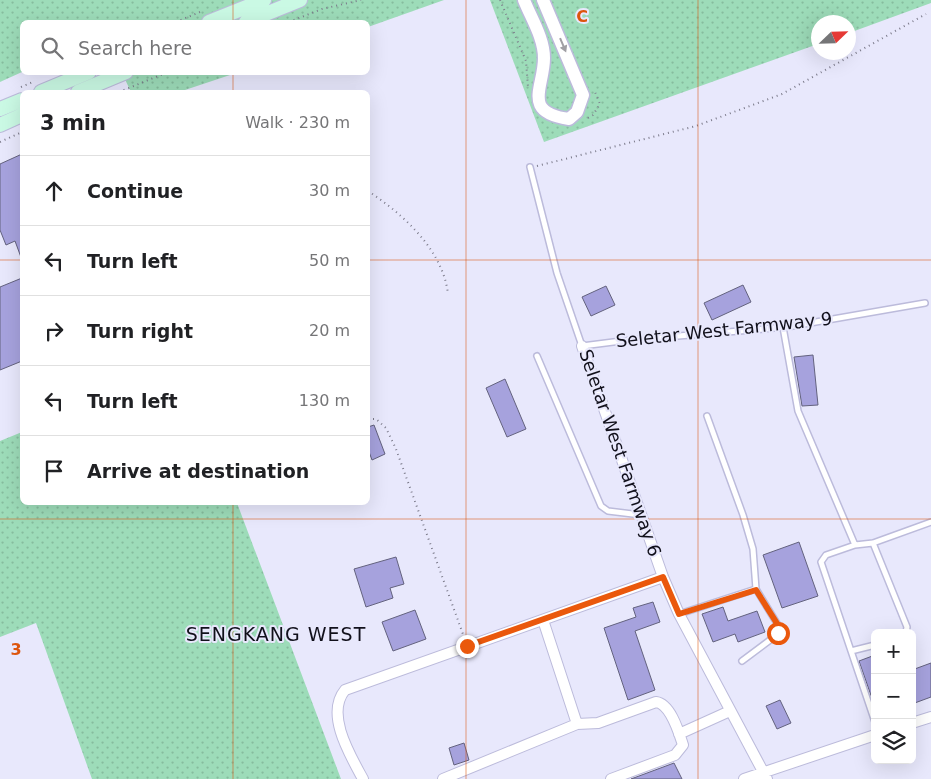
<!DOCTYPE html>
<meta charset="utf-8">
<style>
:root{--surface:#fff;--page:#f6f6f6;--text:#202124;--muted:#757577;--line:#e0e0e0}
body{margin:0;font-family:"DejaVu Sans",sans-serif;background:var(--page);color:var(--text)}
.controls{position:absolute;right:15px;bottom:15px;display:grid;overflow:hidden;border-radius:8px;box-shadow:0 5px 20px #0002}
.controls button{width:45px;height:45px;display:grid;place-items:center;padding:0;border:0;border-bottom:1px solid var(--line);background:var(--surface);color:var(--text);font:25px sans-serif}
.compass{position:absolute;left:811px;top:15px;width:45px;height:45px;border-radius:50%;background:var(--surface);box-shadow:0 5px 20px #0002;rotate:67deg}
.stop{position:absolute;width:15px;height:15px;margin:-11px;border:4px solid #ea580c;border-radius:50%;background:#fff}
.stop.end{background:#ea580c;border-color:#fff;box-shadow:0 1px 5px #0008}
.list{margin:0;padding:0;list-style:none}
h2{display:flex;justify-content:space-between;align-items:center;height:65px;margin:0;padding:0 20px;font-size:21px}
h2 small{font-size:16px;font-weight:400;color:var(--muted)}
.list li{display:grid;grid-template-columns:32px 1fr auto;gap:15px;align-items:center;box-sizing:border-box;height:70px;padding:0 20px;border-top:1px solid var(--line)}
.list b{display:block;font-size:19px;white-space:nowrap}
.list em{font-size:16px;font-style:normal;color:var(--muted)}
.icon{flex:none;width:28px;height:28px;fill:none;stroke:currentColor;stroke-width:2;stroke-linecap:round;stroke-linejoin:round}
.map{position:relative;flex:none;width:931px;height:779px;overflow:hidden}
.search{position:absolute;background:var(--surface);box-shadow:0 5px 20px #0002;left:20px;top:20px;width:350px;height:55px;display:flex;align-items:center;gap:12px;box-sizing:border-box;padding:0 18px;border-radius:8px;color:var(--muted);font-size:19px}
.panel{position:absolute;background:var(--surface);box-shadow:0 5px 20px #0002;left:20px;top:90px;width:350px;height:415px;border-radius:8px}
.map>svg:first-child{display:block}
</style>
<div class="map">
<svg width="931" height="779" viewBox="0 0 931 779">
<defs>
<pattern id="grass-dots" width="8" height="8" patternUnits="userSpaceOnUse" patternTransform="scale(1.25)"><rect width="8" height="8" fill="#9ddcb9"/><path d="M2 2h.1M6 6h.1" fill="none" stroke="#86bc9e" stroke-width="1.8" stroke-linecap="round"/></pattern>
</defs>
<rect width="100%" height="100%" fill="#e8e8fc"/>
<!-- grass -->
<path fill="url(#grass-dots)" d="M0 0H444L368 27V22H22V72L0 82Z
M490 0H931V3L849 33 848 22H818V44L544 142Z
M122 73H236L179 92H131Z
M22 432V502L237 503 341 779H92L36 623 0 637V441Z"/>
<!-- building -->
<path fill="#a6a2dd" stroke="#63627e" d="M22 154V260L15 241 6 245 0 230V164Z
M22 278V361L0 370V287Z
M743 285 751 302 712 320 704 303Z
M606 286 615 305 591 316 582 297Z
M813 355 818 405 802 406 794 357Z
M505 379 526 429 507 437 486 388Z
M374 425 385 454 372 460 368 449V427Z
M799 542 818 596 782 608 763 555Z
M396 557 404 584 390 588 393 598 366 607 354 569Z
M653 602 660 622 635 631 655 690 628 700 604 628 636 617 633 608Z
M723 607 728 621 757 611 765 632 738 642 735 634 713 642 702 614Z
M415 610 426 639 393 651 382 622Z
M875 655V704H874L859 661Z
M931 663V697L912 704V670Z
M780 700 791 723 777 729 766 706Z
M464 743 469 760 454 765 449 748Z
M674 763 682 779H631Z"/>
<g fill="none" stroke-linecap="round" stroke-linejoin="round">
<!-- service casing -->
<g stroke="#bcbbdb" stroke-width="8">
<path id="service" d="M530 167 557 273 582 346 629 340 787 327 925 303
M783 327 798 411 855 545
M537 356 601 506 608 511 641 515
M707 416 743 515 753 549 756 589 778 625V633L774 637 742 661
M873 543 907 627 906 633
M679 614 756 589
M851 651 875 645
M875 722 821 562 826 555 855 545 873 543 931 522"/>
</g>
<!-- minor casing -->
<g stroke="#bcbbdb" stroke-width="12">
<path id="minor" d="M582 346 663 577 679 614 767 779
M543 620 577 724
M912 723 931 717
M679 734 730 711
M363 779C350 755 325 714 345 690L663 577
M443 779 577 724 598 723 656 702C671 704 679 733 683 745L675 755 611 779
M744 779 875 735"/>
</g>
<!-- tertiary casing -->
<g stroke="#bcbbdb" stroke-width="15">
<path id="tertiary" d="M524 0C531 18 544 38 544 58 544 88 521 112 569 119L577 112 583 95 543 0"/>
</g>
<!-- secondary casing -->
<g stroke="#bcbbdb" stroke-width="16">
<path id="secondary" d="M209 22 264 0
M246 22 300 0
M41 92 89 72
M78 92 126 72
M0 109 22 100
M0 125 22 115"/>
</g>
<!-- path -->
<path stroke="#7c7b8b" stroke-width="2" stroke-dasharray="1 4" stroke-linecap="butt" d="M500 0 526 61 528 87
M176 22 200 12
M289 22 322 9 361 0
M21 87 33 82
M119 92 168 72
M588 118 593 115 600 104 595 92
M0 142 22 132
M537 166 696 126 782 94 926 14
M368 191C403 214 443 250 448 294
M368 419H376L386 428 396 449 464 637"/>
<!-- service -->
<use href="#service" stroke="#fff" stroke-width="5"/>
<!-- minor -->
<use href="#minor" stroke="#fff" stroke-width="10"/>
<!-- tertiary -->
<use href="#tertiary" stroke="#fff" stroke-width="12"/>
<!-- secondary -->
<use href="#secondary" stroke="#caf9e4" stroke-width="14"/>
</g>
<!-- one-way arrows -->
<defs><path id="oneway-solid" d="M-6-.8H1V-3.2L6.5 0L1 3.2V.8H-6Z" transform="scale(1.25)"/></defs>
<use fill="#a09fa4" href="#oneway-solid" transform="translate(563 45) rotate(67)"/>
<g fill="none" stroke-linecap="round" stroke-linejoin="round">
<!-- route -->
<path stroke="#ea580c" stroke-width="6" d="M467 646 663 577 679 614 756 590 778 625V633"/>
</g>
<!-- grid -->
<path fill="none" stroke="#dd550d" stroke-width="1" stroke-opacity="0.55" d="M233 0V22M466 0V779M698 0V779M233 72V92M0 260H22M368 260H931M233 502V779M0 519H931"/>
<g text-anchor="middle" stroke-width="4" stroke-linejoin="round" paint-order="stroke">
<!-- street labels -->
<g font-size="18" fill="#11101b" stroke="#e8e8fc">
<text transform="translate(724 330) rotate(-6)" y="6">Seletar West Farmway 9</text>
<text transform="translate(620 453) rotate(71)" y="6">Seletar West Farmway 6</text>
</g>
<!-- neighbourhood labels -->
<g font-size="19" letter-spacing="1" fill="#11101b" stroke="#e8e8fc">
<text x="276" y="641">SENGKANG WEST</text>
</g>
</g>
<g font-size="16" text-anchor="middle" font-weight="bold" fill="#dd550d" stroke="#e8e8fc" stroke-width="4" stroke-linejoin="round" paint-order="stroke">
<text x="582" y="22">C</text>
<text x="16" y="655">3</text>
</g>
</svg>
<div class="controls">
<button>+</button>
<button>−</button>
<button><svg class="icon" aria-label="layers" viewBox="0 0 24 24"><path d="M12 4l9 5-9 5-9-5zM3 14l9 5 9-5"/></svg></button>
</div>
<svg class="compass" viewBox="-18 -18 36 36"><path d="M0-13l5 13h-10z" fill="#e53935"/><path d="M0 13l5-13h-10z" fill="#757577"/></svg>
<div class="stop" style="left:778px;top:633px"></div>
<div class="stop end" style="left:467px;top:646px"></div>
<div class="search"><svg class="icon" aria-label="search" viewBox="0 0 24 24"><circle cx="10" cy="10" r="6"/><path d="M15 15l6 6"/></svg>Search here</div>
<section class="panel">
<h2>3 min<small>Walk · 230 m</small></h2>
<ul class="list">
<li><svg class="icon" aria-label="ahead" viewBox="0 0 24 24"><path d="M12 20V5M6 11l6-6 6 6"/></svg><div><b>Continue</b></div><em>30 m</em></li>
<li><svg class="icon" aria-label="left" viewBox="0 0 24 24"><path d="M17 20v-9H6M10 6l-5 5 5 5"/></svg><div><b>Turn left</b></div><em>50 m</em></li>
<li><svg class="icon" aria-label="right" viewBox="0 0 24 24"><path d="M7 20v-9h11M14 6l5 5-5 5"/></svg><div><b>Turn right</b></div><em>20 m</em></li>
<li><svg class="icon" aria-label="left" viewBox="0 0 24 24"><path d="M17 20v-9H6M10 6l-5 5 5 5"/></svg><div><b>Turn left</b></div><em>130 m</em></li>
<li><svg class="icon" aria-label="arrive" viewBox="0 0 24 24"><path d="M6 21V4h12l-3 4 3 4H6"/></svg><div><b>Arrive at destination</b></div></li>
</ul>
</section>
</div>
